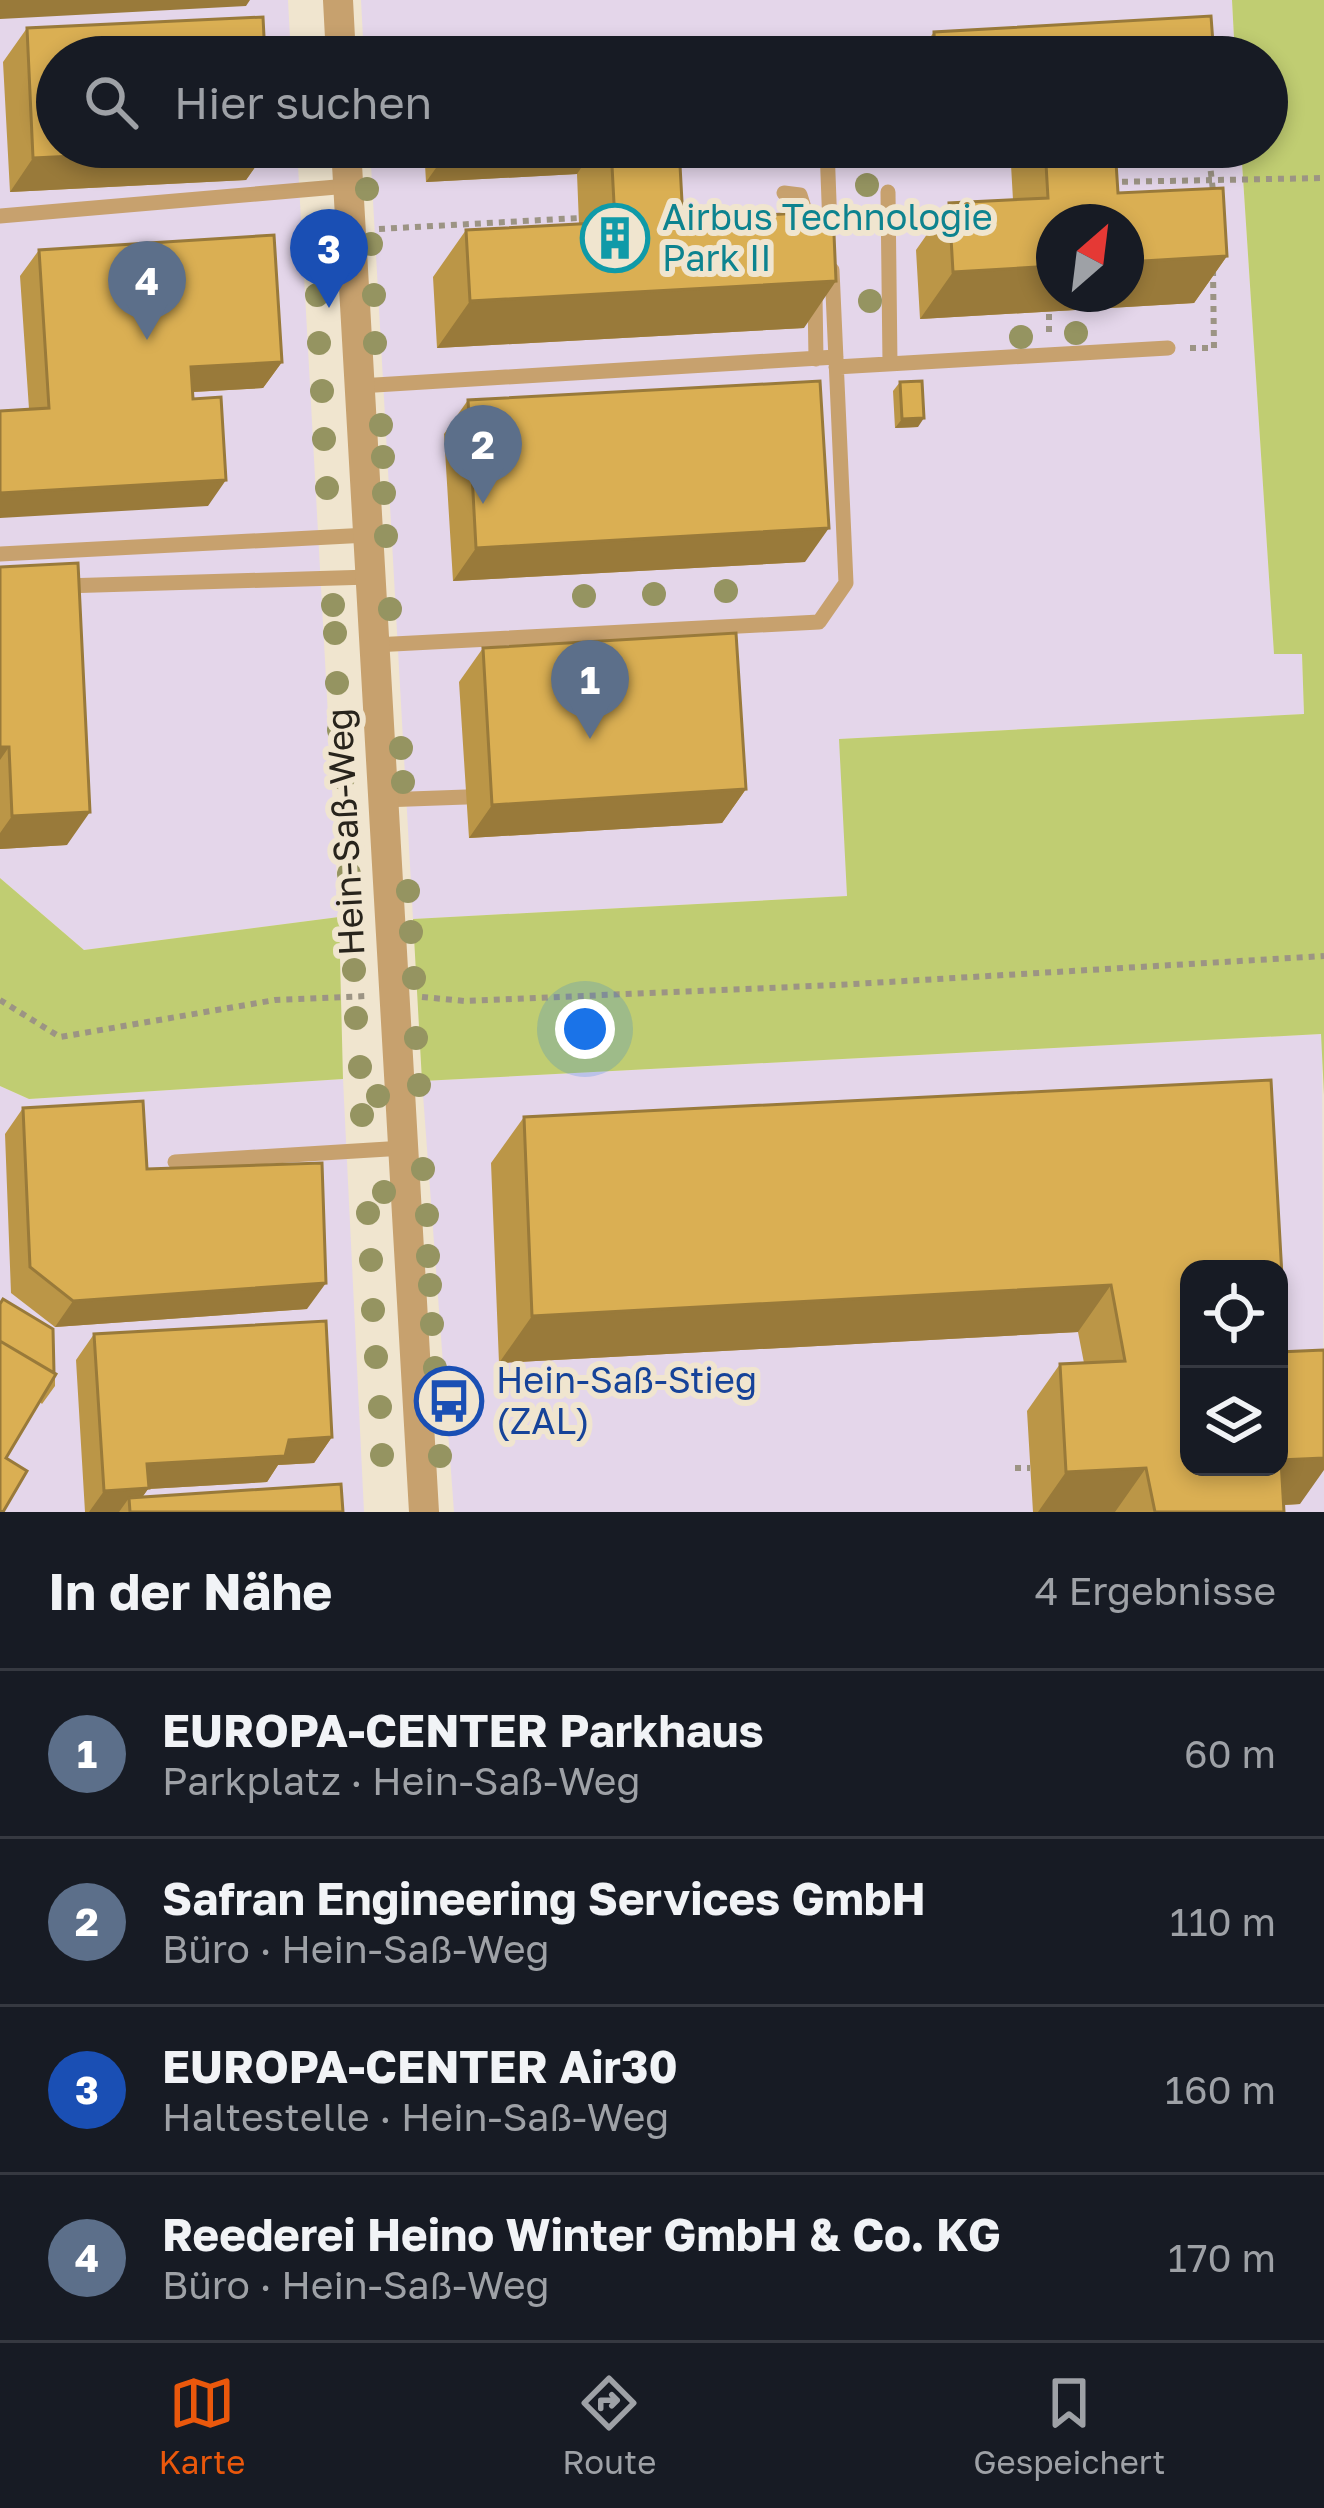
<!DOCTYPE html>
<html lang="de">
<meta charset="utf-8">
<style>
:root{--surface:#171b24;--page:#20242c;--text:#f1f3f6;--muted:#9ea1a6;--line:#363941;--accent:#ea580c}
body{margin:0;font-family:"Golos Text",sans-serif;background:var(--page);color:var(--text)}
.controls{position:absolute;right:36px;bottom:36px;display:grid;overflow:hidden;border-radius:24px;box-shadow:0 6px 18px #0003}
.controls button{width:108px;height:108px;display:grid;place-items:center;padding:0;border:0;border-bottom:3px solid var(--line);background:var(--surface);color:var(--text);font:60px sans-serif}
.compass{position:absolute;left:1036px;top:204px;width:108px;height:108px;border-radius:50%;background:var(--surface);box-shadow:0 6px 18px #0003;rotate:28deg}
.you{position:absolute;left:585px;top:1029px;width:42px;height:42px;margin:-30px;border:9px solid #fff;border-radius:50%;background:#1a73e8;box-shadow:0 0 0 18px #1a73e833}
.badge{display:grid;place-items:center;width:78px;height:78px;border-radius:50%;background:var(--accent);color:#fff;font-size:39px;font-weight:700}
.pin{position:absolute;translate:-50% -99px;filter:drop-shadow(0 3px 6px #0008)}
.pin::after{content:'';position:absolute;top:63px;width:42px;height:36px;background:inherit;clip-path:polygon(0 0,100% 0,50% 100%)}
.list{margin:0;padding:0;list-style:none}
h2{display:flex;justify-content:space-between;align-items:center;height:156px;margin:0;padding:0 48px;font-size:51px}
h2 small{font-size:39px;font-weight:400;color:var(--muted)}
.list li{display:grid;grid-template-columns:78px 1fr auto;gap:36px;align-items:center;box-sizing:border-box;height:168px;padding:0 48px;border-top:3px solid var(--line)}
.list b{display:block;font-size:45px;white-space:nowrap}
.list p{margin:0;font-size:39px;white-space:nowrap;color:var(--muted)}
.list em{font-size:39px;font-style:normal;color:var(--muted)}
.icon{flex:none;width:66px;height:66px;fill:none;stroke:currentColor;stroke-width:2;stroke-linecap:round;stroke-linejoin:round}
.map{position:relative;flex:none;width:1324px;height:1512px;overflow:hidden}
.search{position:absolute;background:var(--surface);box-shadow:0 6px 18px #0003;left:36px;right:36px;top:36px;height:132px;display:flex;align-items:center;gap:30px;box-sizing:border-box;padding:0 42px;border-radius:66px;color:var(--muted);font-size:45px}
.sheet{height:828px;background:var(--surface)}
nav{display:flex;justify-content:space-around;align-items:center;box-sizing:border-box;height:168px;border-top:3px solid var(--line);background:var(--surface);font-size:33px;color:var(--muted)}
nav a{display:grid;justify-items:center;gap:6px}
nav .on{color:var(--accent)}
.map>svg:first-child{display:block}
</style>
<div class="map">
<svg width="1324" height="1512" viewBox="0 0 1324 1512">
<rect width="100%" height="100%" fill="#f0e5cf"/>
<!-- commercial -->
<path fill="#e4d6ea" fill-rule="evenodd" d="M0 0H288L291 57H57V147H297L339 917 84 950 0 878Z
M361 0H1232L1235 57H364Z
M370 147H1241L1274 653 1302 654 1304 714 840 739 847 896 413 919ZM1054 222H1126V294H1054Z
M1322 1034 1324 1512H454L422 1081ZM1189 1269H1279V1467H1189Z
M343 1079 364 1512H0V1086L29 1099Z"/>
<!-- green -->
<path fill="#c0cd72" d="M1232 0H1324V1095L1321 1034 422 1081 413 919 847 896 839 739 1304 714 1302 654H1274L1241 147H1267V57H1235Z
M0 878 84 950 339 917 343 1079 29 1099 0 1086Z"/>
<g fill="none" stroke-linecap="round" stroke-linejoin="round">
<!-- path -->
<path stroke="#9c9484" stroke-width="6" stroke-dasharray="6 6" stroke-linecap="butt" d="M1208 147 1213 191
M1110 182 1324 178
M379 229 579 218
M1049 332V312
M1190 348H1214L1213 270
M422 997 465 1001 837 985 1324 956
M0 1000 60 1037 275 1000 367 996
M1015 1468H1030"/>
<!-- lane -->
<path stroke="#c7a16e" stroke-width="15" d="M849 57 936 52
M827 147 830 228
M888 192 890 364
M784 193 800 195 811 230
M0 216 348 186
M815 296 816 359
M836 367 1168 348
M359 386 836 357
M0 554 368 535
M63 586 370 577
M374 645 819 622 846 583 832 270
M382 800 466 797
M175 1162 404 1148"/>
<!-- street -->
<path stroke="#c7a16e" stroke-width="30" d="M338 0 341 57
M346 147 424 1512"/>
</g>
<!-- trees -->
<g fill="#959461">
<circle cx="867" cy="185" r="12"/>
<circle cx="367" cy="189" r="12"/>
<circle cx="371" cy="244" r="12"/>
<circle cx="313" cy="245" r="12"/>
<circle cx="317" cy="295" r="12"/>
<circle cx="374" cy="295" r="12"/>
<circle cx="870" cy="301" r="12"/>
<circle cx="1076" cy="333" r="12"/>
<circle cx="1021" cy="337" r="12"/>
<circle cx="319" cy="343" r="12"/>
<circle cx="375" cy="343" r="12"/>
<circle cx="322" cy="391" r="12"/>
<circle cx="381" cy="425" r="12"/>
<circle cx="324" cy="439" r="12"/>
<circle cx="383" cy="457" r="12"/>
<circle cx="327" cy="488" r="12"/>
<circle cx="384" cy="493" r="12"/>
<circle cx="386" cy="536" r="12"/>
<circle cx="726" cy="591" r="12"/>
<circle cx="654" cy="594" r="12"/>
<circle cx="584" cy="596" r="12"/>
<circle cx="333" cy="605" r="12"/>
<circle cx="390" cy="609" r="12"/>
<circle cx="335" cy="633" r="12"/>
<circle cx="337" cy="683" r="12"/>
<circle cx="339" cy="730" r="12"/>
<circle cx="401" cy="748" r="12"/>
<circle cx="343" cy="778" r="12"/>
<circle cx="403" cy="782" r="12"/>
<circle cx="346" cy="827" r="12"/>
<circle cx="349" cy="874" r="12"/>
<circle cx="408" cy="891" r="12"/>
<circle cx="351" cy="923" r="12"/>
<circle cx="411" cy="932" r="12"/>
<circle cx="354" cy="970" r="12"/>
<circle cx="414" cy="978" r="12"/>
<circle cx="356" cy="1018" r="12"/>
<circle cx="416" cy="1038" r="12"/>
<circle cx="360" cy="1067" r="12"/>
<circle cx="419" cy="1085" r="12"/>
<circle cx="378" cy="1096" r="12"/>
<circle cx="362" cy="1115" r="12"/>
<circle cx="423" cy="1169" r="12"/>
<circle cx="384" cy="1192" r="12"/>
<circle cx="368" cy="1213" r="12"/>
<circle cx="427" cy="1215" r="12"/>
<circle cx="428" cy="1256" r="12"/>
<circle cx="371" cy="1260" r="12"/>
<circle cx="430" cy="1285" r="12"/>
<circle cx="373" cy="1310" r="12"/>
<circle cx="432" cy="1324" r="12"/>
<circle cx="376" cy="1357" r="12"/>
<circle cx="435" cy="1368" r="12"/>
<circle cx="380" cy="1407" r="12"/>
<circle cx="437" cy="1408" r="12"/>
<circle cx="382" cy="1455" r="12"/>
<circle cx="440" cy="1456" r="12"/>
</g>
<!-- wall -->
<path fill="#bb9647" d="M27 28 269 147 246 180 10 192 3 62Z
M934 32 1214 57H916Z
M424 147H800L792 159 680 165 683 220 804 328 437 348 433 277 466 230 579 224 577 174 426 182Z
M1010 147H1115L1118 193 1227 256 1194 303 920 319 916 250 949 203 1013 200Z
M39 250 282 362 263 388 193 392 208 506 29 409 20 276Z
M900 382 918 427 895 428 893 391Z
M468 400 805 562 453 581 444 434Z
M0 567 67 845 0 849Z
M483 648 746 789 722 823 469 838 459 682Z
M23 1108 147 1169 307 1309 55 1327 11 1293 5 1134Z
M524 1117 1189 1269 1300 1504 1284 1505V1512H1033L1027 1411 1060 1364 1084 1363 1078 1332 499 1363 491 1163Z
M0 1303 55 1377V1386L42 1404 40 1402 6 1458 3 1512H0Z
M94 1334 332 1437 314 1463 278 1465 267 1482 148 1489 142 1497 343 1512H85L76 1360Z"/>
<!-- shaded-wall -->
<path fill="#997a3a" d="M0 0H250L246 6 0 19Z
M269 147 246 180 10 192 33 158Z
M451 147H595L577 174 426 182Z
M659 147H800L792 159 645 167Z
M907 147H957L905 150Z
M1227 256 1194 303 920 319 953 272 1054 266V294H1126V262Z
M836 281 804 328 437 348 470 301Z
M282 362 263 388 173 393 191 367Z
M924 418 918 427 895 428 902 419Z
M226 480 208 506 0 518V493Z
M829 528 805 562 453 581 476 548Z
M0 747H9L0 760Z
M746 789 722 823 469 838 492 805Z
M90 812 67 845 0 849V833L12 816Z
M326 1283 307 1309 55 1327 73 1301Z
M1111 1285 1078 1332 499 1363 532 1316Z
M332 1437 314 1463 278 1465 267 1482 148 1489 132 1512 129 1498 119 1512H89L104 1491 147 1464 289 1440Z
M1324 1458V1470L1300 1504 1249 1507 1281 1460Z
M1146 1468 1115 1512H1038L1066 1472Z"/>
<!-- building -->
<path fill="#daaf53" stroke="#997a3a" stroke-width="3" d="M1211 16 1214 57H935L934 32Z
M263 17 265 57H57V147H262L33 158 27 28Z
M820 42 821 57H544Z
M611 147H679L683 220 833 211 836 281 470 301 466 230 615 222Z
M1045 147H1115L1118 193 1223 188 1227 256 1126 262V222H1054V266L953 272 949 203 1048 198Z
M274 235 282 362 191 367 193 399 221 397 226 480 0 493V411L49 408 39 250Z
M820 381 829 528 476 548 468 400Z
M922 381 924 418 902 419 900 382Z
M78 563 90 812 12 816 9 747H0V567Z
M736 633 746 789 492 805 483 648Z
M1271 1080 1282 1276H1279V1269H1189V1467H1279V1352L1324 1350V1458L1281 1460 1284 1512H1155L1146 1468 1066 1472 1060 1364 1125 1361 1111 1285 532 1316 524 1117Z
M143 1101 147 1169 322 1163 326 1283 73 1301 30 1267 23 1108Z
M3 1299 53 1329 54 1373 0 1341V1304Z
M326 1321 332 1437 289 1440 285 1456 147 1464 149 1488 104 1491 94 1334Z
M0 1341 56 1374 6 1458 27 1471 3 1512 0 1511Z
M341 1484 343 1512H130L129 1498Z"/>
<!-- icons -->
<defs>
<g id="building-ring" transform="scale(3.45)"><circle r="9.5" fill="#f0e5cf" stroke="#0f9aa8" stroke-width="1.5"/><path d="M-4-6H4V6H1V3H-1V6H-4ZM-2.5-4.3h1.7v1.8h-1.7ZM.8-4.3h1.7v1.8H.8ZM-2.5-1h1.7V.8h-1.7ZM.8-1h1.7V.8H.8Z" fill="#0f9aa8"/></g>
<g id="bus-ring" transform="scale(3.45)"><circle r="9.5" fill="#f0e5cf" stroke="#1a4fb4" stroke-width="1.5"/><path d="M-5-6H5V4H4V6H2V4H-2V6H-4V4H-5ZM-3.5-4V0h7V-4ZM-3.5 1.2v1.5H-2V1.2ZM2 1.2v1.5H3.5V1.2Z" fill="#1a4fb4"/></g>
</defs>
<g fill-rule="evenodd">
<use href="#building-ring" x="615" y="238"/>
<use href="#bus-ring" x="449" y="1401"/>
</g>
<g text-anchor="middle" stroke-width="12" stroke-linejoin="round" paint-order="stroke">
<!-- culture labels -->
<g font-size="36" fill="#0d838f" stroke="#f0e5cf" text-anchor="start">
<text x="662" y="230">Airbus Technologie<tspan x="662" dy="41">Park II</tspan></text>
</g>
<!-- street labels -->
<g font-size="36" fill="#28241c" stroke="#f0e5cf">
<text transform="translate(345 832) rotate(-93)" y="13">Hein-Saß-Weg</text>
</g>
<!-- transit labels -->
<g font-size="36" fill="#164399" stroke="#f0e5cf" text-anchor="start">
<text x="496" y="1393">Hein-Saß-Stieg<tspan x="496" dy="41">(ZAL)</tspan></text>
</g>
</g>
</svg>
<div class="controls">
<button><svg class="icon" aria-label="locate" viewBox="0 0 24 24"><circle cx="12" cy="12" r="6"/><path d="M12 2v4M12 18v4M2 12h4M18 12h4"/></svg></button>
<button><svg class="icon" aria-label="layers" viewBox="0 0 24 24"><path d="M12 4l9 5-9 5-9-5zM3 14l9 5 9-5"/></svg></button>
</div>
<svg class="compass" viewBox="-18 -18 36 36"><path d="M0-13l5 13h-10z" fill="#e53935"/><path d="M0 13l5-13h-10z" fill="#9ea1a6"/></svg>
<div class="you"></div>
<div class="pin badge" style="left:590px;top:739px;background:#5c6f8a">1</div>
<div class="pin badge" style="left:483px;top:504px;background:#5c6f8a">2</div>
<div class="pin badge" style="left:329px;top:308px;background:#1a4fb4">3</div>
<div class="pin badge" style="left:147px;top:340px;background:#5c6f8a">4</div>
<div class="search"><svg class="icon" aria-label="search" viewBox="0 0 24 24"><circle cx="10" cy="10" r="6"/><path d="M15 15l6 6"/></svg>Hier suchen</div>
</div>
<section class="sheet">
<h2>In der Nähe<small>4 Ergebnisse</small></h2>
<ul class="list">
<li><span class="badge" style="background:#5c6f8a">1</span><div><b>EUROPA-CENTER Parkhaus</b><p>Parkplatz · Hein-Saß-Weg</p></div><em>60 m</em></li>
<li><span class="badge" style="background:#5c6f8a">2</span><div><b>Safran Engineering Services GmbH</b><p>Büro · Hein-Saß-Weg</p></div><em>110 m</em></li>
<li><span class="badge" style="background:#1a4fb4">3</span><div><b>EUROPA-CENTER Air30</b><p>Haltestelle · Hein-Saß-Weg</p></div><em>160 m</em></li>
<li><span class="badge" style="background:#5c6f8a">4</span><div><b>Reederei Heino Winter GmbH &amp; Co. KG</b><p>Büro · Hein-Saß-Weg</p></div><em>170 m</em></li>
</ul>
</section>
<nav>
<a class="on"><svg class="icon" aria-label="map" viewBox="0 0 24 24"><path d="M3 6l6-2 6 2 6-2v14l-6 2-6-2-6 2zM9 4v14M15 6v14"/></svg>Karte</a>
<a><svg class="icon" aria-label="directions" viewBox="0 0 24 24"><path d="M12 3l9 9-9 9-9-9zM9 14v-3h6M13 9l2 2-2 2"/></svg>Route</a>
<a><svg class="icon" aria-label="saved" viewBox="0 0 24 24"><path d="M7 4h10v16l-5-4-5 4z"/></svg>Gespeichert</a>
</nav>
